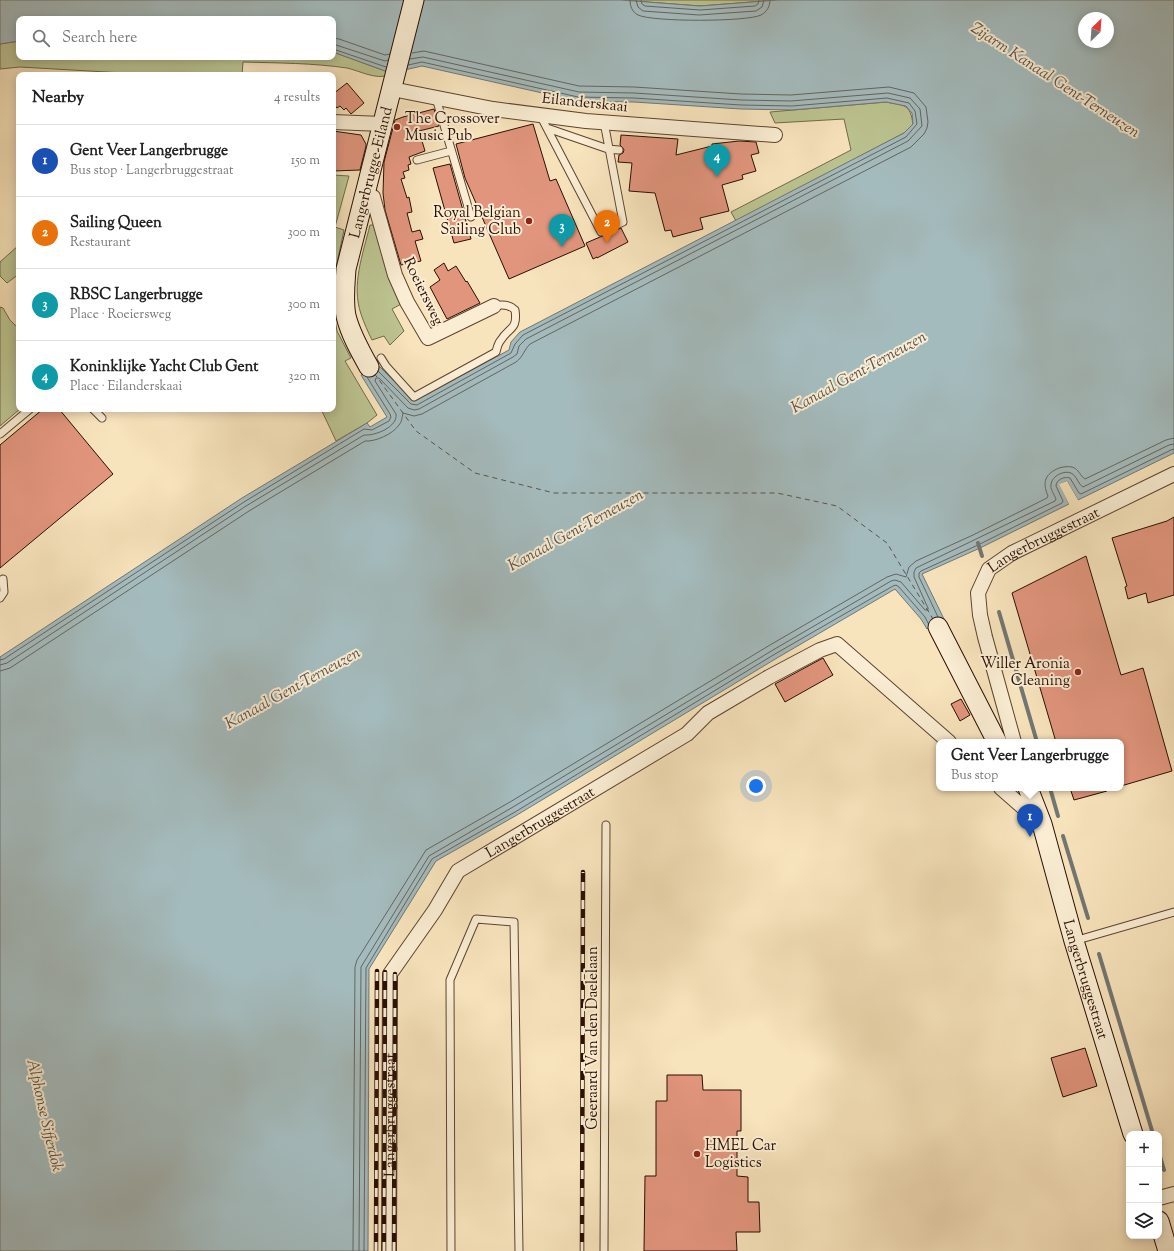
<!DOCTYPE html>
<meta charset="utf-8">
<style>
:root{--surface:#fff;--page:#f2f2f2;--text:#222;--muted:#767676;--line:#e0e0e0;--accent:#0f766e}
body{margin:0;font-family:"Sorts Mill Goudy",serif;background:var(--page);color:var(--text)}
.controls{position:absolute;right:12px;bottom:12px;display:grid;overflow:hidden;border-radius:8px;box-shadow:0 2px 10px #0003}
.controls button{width:36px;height:36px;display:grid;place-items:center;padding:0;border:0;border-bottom:1px solid var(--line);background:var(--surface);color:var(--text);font:20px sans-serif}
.compass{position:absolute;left:1078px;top:12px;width:36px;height:36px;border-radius:50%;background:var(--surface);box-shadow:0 2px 10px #0003;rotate:25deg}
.you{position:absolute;left:756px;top:786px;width:14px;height:14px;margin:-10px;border:3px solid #fff;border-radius:50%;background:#1a73e8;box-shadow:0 0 0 6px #1a73e833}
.badge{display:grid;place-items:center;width:26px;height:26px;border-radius:50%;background:var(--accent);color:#fff;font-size:13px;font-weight:700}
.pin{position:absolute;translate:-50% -33px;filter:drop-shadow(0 1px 2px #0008)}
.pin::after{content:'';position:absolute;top:21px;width:14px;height:12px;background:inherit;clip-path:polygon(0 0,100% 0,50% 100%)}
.popup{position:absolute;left:936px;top:739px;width:188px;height:52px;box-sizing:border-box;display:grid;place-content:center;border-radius:8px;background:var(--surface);filter:drop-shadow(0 1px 3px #0005);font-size:13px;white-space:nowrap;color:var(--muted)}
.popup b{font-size:15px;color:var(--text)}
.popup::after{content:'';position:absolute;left:50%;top:100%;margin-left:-8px;border:8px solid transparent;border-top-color:var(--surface)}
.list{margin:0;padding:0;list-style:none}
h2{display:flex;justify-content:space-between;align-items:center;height:52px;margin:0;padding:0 16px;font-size:17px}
h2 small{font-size:13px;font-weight:400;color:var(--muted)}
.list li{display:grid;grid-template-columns:26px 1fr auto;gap:12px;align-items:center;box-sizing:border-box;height:72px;padding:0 16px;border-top:1px solid var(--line)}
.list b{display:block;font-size:15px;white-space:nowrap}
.list p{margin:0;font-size:13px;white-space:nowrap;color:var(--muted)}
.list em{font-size:13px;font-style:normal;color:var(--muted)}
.icon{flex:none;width:22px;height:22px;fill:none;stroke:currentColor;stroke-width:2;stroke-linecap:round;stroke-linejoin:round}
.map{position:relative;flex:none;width:1174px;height:1251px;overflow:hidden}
.search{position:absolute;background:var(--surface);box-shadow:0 2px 10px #0003;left:16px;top:16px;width:320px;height:44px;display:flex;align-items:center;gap:10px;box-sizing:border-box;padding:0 14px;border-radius:8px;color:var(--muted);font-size:15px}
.panel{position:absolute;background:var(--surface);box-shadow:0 2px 10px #0003;left:16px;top:72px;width:320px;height:340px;border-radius:8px}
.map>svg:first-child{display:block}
</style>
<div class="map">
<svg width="1174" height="1251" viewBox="0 0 1174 1251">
<rect width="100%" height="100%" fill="#f7e3bc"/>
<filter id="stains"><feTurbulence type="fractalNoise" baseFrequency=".005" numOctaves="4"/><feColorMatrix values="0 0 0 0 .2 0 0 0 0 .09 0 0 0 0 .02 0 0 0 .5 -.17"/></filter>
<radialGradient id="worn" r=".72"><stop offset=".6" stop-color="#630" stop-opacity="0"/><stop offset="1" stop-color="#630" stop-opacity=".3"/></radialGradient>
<!-- green -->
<path fill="#bcc491" stroke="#72694a" d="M621 0H778L700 6Z
M19 41V57H333V52L388 72 389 75C376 80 360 71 347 68 313 63 278 63 243 62L242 75H158L20 67 0 69V44Z
M886 102C904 106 910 103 913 124L904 133 736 221 731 212 851 150 844 119 775 123 770 112Z
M333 175 349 176 335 227 344 230 333 282Z
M370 225H376L403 303 392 309 404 331 390 345 384 336 372 340C368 332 364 323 361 314 351 285 363 254 370 225Z
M19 245V274L7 283 0 276V262Z
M0 307 3 308 10 320 19 329 20 409 0 426Z
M333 309 337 331 351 358 345 361 377 415 367 423 336 441 321 409H333Z"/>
<!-- water -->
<path fill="#a4bbbd" stroke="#737672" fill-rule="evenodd" d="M0 0H621L700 6 778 0H1174V453L1078 500 1067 481 1060 484 1069 504 980 548 922 574 944 619 927 629 921 619 895 589 777 658 517 815 436 861 369 969 368 1251H0V657L242 498 367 423 370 427 387 417 361 375 379 366 414 401 509 350 511 342 520 332 904 133 913 124 912 113 906 106 886 102 792 110 741 109 634 102 578 101 422 66 400 71 388 72 333 52V19H19V41L0 44ZM1084 18H1108V42H1084Z"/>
<!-- pier -->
<path fill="#f7e3bc" d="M1067 481 1078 500 1076 501 1067 484 1062 485 1071 503 1069 504 1059 484Z"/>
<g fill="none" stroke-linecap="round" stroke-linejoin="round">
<!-- shore -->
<path stroke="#666460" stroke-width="1" d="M630 0C630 6 632 12 638 15 652 22 747 22 761 15 767 12 770 6 770 0
M636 0 638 7 643 11 699 15 756 11 762 7 764 0
M641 0 642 4 645 6 700 10 755 6 758 4 759 0
M333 38 339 39 385 55 390 54
M333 44 385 61 388 60
M333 49 386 67
M378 371 411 404 417 405 511 353 515 344 523 335 906 137 917 124 915 111 909 103 887 98 792 106 741 105 634 98 578 97 422 62 408 65
M938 617 919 577V573L921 571 978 545 1062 503 1063 501 1056 486C1056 480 1064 476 1070 478L1079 493 1081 494 1171 450 1174 449
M0 660 4 659 244 502 364 429 372 430 389 421 391 417 390 414 367 377
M0 665 7 663 246 506 364 435C375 436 398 427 396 414L375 381 376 378H379L408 408 414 410 419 409 513 357 517 354 519 346 526 339 908 141 922 126 920 109 910 98 888 93 791 101 741 100 634 93 579 92 423 57 410 59
M0 671 10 668 249 511 365 441C375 442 393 434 399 425 402 422 402 417 403 413L414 416 422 414 516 362C523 357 524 350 530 344L911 147 924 134 927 128 928 122 926 107 914 93 889 87 791 95 741 94 634 87 579 86 424 51 412 53
M353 1251 355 967 357 960 426 850 510 802 770 645 887 577 896 574 906 577 909 567 916 561 973 535 1047 498 1048 496C1042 482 1045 474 1059 468 1063 467 1067 466 1072 467 1079 469 1080 476 1085 479L1166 440 1174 438
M359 1251 361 967 429 856 513 807 773 650 891 581 895 580 901 582 925 610H928V608L914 577V572L916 568 1055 501 1056 499C1054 494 1050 489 1051 484 1052 476 1064 470 1071 473 1077 476 1078 484 1083 487L1169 445 1174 444
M364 1251 366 968 432 859 515 812 775 654 893 586 896 585 899 587 925 617 928 623"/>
<!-- stream -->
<path stroke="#737672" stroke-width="4" d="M978 543 982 556
M999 612 1037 742
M1050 788 1058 816
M1063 836 1088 918
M1099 954 1153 1134
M1159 1153 1164 1170"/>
<!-- ferry -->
<path stroke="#5a534d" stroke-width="1" stroke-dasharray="5 4" stroke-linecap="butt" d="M374 373 416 431 475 473 554 493H777L837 506 887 543 933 619"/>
</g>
<!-- building -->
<path fill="#e1957d" stroke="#290e02" d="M347 83 364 103 351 114 346 108 344 110 340 106 337 108 333 103V94Z
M434 109 439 126 419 131 425 151 409 157 411 164 408 165 409 170 403 172 405 178 401 179 407 198 409 197 412 212 407 213 412 232 420 230 423 239 415 241 421 261 401 265 385 210 383 193 384 162 395 120 403 117Z
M533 124 550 181 556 179 585 246 509 279 465 178 456 144Z
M333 131 361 135 366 144V146L360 170 333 171Z
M621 135 678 139 676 155 712 146V144L739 141 756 142 759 153 751 155 756 171 742 175 743 179 722 185 729 211 700 218 703 229 673 237 671 230 665 231 655 193 629 191 632 163 618 162 619 155 623 153 624 150 623 148 620 145Z
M450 164 471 239 454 243 433 168Z
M621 228 628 242 597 258V257L593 259 586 243Z
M444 263 448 271 456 266 466 282 467 281 480 303 447 319 430 287 440 280 434 270Z
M43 409H59L113 474 0 568V445Z
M1174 517V595L1148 603 1146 593 1128 599 1125 587 1127 586 1112 538 1167 521Z
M1086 556 1121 675 1143 668 1172 771 1121 786V742H1056L1012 593Z
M823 658 833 675 785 702 775 684Z
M961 699 970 715 960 721 951 704Z
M1070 788H1106L1107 791 1074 800Z
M1085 1048 1097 1086 1063 1097 1051 1058Z
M667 1075H702L703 1090H741V1131H737V1176L748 1177V1202H759L760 1232H736L737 1251H644L645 1176H656V1101H667Z"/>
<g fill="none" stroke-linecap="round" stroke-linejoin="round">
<!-- lane casing -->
<g stroke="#5c4330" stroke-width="9">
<path id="lane" d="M436 98 471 217
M540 115 601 232 623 222 604 122
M547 128 608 149 619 150
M417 160 451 151
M381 358 386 366 414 397 496 352C497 348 498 343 501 340 509 327 518 330 515 310 509 304 502 304 494 306
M93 409 102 418
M0 434 30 409
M0 598 4 592 3 579
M1074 941 1174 912
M451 1251 450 980 476 919 514 922 519 1251
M604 1251 606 825"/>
</g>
<!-- street casing -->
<g stroke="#5c4330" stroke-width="16">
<g id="street">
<path d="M392 89 493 109 586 121 775 135"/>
<path d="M333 122 382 124"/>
<path d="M365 195 373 197 395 275 407 302 428 338 494 306"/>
<path id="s1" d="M1014 742 985 637 980 615 978 593 989 569 1012 553 1174 474"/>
<path d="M1001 788 1041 823"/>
<path d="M1159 1198 1174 1194"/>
<path id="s2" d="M389 1251 390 974 435 910 458 871 687 734 708 713 769 677 820 650 837 644 949 742"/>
</g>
</g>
<!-- secondary casing -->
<g stroke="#290e02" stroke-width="21">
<g id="secondary">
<path id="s3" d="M369 367C360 351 350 333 346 316 343 300 345 285 346 269L414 0"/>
<path d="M938 627 997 742"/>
<path id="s4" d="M1028 788 1042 824 1074 941 1133 1134"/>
<path d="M1159 1221 1168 1251"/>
</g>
</g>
<!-- lane -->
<use href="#lane" stroke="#faedd3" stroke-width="7"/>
<!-- street -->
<use href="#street" stroke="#faedd3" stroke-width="14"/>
<!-- secondary -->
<use href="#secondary" stroke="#faedd3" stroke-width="19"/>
<!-- rail casing -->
<g stroke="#290e02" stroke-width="4.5">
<path id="rail" d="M376 1251 377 971
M384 1251 385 972
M394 1251 395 974
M582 1251 583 872"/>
</g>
<!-- rail -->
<use href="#rail" stroke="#faedd3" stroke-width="3" stroke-dasharray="9" stroke-linecap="butt"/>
</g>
<!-- markers -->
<g fill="#8f2418" stroke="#faedd3" stroke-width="1.5">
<circle cx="397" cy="127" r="4"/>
<circle cx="529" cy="221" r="4"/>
<circle cx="1078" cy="672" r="4"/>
<circle cx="697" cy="1154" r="4"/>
</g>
<g text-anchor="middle" stroke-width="4" stroke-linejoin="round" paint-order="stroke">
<!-- street labels -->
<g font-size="15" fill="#290e02" stroke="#faedd3">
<text transform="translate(585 102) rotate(6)" y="5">Eilanderskaai</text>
<text dy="5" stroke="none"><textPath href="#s3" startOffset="203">Langerbrugge-Eiland</textPath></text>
<text transform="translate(424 291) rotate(64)" y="5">Roeiersweg</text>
<text dy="5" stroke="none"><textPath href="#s1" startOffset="242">Langerbruggestraat</textPath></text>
<text dy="5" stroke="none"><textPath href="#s2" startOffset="496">Langerbruggestraat</textPath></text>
<text dy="5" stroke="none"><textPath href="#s4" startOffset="200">Langerbruggestraat</textPath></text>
<text transform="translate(592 1038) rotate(-90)" y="5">Geeraard Van den Daelelaan</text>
<text dy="5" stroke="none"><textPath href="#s2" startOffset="136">Langerbruggestraat</textPath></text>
</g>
<!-- poi labels -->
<g font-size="15" fill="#290e02" stroke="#faedd3" text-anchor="start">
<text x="405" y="123">The Crossover<tspan x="405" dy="17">Music Pub</tspan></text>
<text x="521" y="217" text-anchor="end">Royal Belgian<tspan x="521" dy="17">Sailing Club</tspan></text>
<text x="1070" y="668" text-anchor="end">Willer Aronia<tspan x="1070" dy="17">Cleaning</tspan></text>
<text x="705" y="1150">HMEL Car<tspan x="705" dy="17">Logistics</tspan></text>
</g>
<!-- water labels -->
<g font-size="16" font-style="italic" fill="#5a534d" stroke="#faedd3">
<text transform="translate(1056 79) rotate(33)" y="6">Zijarm Kanaal Gent-Terneuzen</text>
<text transform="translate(858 371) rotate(-29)" y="6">Kanaal Gent-Terneuzen</text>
<text transform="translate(575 529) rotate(-29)" y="6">Kanaal Gent-Terneuzen</text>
<text transform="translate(292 687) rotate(-29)" y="6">Kanaal Gent-Terneuzen</text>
<text transform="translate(46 1115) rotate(77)" y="6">Alphonse Sifferdok</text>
</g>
</g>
<rect width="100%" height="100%" filter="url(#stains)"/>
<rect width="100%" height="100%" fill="url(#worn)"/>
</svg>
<div class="controls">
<button>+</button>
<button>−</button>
<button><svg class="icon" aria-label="layers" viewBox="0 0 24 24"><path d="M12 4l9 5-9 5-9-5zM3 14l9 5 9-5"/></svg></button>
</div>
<svg class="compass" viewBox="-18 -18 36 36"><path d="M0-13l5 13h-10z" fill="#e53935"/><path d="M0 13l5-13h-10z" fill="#767676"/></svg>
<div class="you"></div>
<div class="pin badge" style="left:1030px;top:837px;background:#1a4fb4">1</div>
<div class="popup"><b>Gent Veer Langerbrugge</b>Bus stop</div>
<div class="pin badge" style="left:607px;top:243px;background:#e8710a">2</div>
<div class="pin badge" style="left:562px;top:247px;background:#0f9aa8">3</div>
<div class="pin badge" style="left:717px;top:177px;background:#0f9aa8">4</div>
<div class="search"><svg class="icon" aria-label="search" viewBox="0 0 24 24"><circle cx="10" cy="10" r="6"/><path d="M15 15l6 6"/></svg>Search here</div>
<section class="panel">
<h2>Nearby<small>4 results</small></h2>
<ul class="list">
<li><span class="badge" style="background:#1a4fb4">1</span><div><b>Gent Veer Langerbrugge</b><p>Bus stop · Langerbruggestraat</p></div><em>150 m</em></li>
<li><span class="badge" style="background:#e8710a">2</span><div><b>Sailing Queen</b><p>Restaurant</p></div><em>300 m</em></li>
<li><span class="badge" style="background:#0f9aa8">3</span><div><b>RBSC Langerbrugge</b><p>Place · Roeiersweg</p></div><em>300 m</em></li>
<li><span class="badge" style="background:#0f9aa8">4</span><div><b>Koninklijke Yacht Club Gent</b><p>Place · Eilanderskaai</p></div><em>320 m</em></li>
</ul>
</section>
</div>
